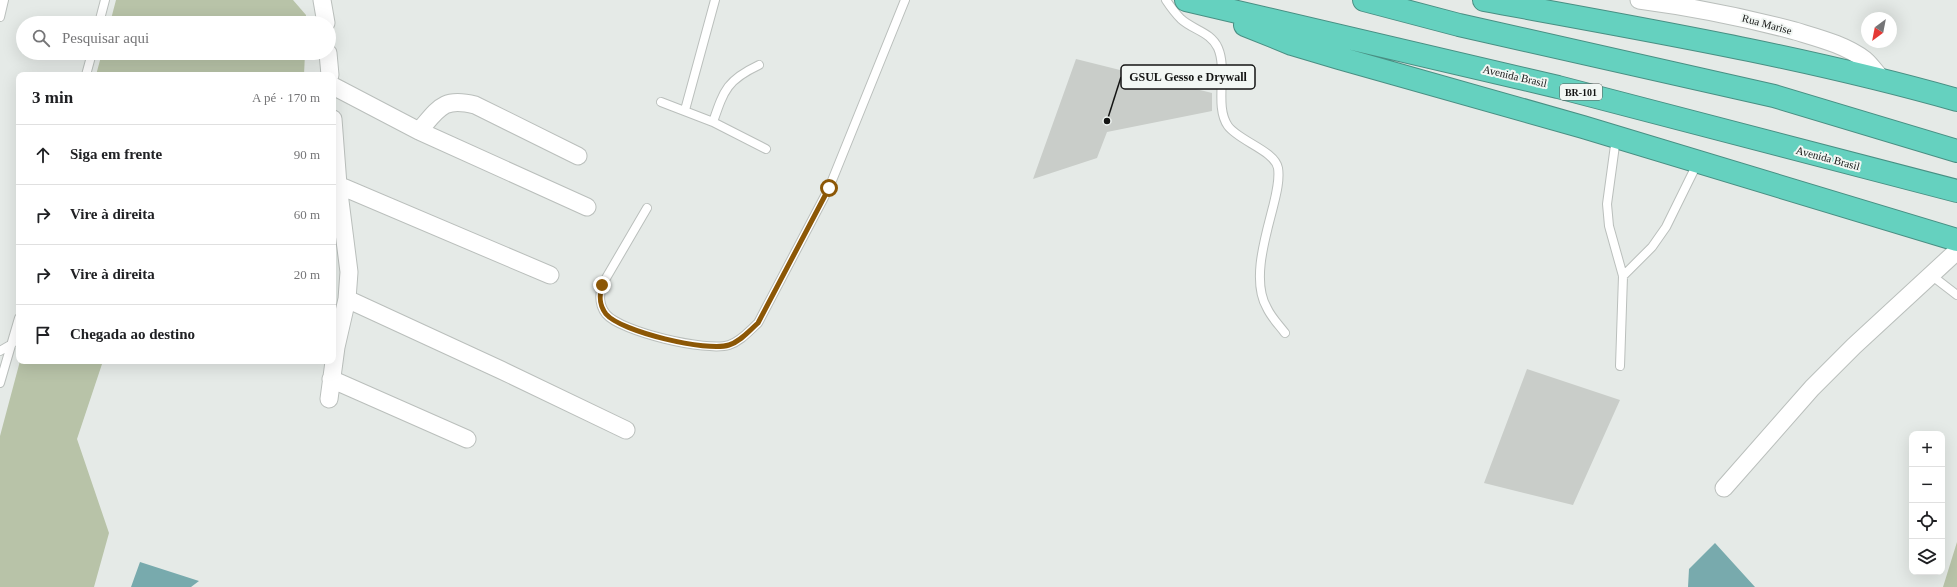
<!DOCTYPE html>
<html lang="pt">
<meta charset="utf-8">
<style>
:root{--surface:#fff;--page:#f2f2f2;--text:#202124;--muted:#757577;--line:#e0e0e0}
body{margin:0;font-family:"Times New Roman",serif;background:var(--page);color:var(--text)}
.controls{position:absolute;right:12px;bottom:12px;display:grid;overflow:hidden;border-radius:8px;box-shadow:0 4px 16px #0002}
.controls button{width:36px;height:36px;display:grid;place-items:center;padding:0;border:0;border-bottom:1px solid var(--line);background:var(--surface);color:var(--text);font:20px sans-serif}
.compass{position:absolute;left:1861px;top:12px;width:36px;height:36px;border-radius:50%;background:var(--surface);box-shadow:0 4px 16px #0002;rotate:212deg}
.stop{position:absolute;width:12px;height:12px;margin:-9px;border:3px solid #8c5706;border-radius:50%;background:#fff}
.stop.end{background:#8c5706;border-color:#fff;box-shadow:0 1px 4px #0008}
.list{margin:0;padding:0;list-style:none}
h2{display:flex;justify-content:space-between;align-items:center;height:52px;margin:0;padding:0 16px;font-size:17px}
h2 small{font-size:13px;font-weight:400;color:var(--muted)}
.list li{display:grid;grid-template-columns:26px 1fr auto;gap:12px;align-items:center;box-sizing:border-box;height:60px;padding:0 16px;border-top:1px solid var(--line)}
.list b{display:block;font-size:15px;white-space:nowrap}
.list em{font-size:13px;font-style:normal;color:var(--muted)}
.icon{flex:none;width:22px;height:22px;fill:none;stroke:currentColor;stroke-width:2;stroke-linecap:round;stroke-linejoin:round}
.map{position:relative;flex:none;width:1957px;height:587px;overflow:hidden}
.search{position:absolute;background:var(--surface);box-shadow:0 4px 16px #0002;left:16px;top:16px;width:320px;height:44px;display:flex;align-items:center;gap:10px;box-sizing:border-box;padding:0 14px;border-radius:22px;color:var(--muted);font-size:15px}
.panel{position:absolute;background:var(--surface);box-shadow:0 4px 16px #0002;left:16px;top:72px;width:320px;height:292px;border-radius:8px}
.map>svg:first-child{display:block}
</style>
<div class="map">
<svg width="1957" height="587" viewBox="0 0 1957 587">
<rect width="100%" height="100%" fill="#e5eae7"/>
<!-- green -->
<path fill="#b8c3a8" d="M116 0H293L306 15V23H110Z
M102 53H305L304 75H96Z
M20 361H103L77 439 109 533 94 587H0V436Z
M1957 542V587H1943Z"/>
<!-- water -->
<path fill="#78aaad" d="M1715 543 1755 587H1688L1689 569Z
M140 562 199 581 191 587H131Z"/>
<!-- building -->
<path fill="#c9cdc9" d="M1076 59 1212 93V111L1107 132 1097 158 1033 179Z
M1527 369 1620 400 1573 505 1484 483Z"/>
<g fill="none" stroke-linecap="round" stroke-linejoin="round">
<!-- service casing -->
<g stroke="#babfbc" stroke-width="10">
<path id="service" d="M1166 0C1170 6 1175 13 1181 19 1193 30 1211 32 1218 48 1228 71 1214 106 1228 126 1239 141 1275 151 1278 168 1280 180 1276 195 1273 207 1266 235 1251 281 1267 308 1271 317 1279 325 1285 333
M0 17 4 0
M99 23 105 0
M86 75 92 53
M661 102 713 122 766 149
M685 110 715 0
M713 122C724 90 727 80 759 65
M1616 138 1607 204 1609 226 1623 276 1620 366
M647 208 602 285C599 296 599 305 606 314 621 332 707 352 729 345 741 341 749 331 758 323L829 188 905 0
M1931 275 1957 295
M1623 276 1652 247 1666 227 1698 162
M0 351 12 344
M0 383 19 318"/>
</g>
<!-- minor casing -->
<g stroke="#babfbc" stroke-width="19">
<path id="minor" d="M322 0 326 23
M1639 0C1692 7 1743 17 1795 31 1818 38 1846 45 1865 60 1871 65 1876 73 1881 78
M328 53 330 75
M333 86 419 131 587 207
M419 131C439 108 443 97 475 105L578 156
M338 185 550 275
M347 299 501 370 626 430
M331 379 467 439
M329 399 336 347 347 299 349 272 338 185 333 119
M1724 488 1812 388 1854 346 1957 251"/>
</g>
<!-- motorway casing -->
<g stroke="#498f83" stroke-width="24">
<path id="motorway" d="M1186 0 1558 87 1957 191
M1364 0 1459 25 1774 96 1957 151
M1484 0C1642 29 1802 56 1957 100
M1245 25 1292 44 1339 58 1583 127 1957 240"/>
</g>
<!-- service -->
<use href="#service" stroke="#fff" stroke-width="8"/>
<!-- minor -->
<use href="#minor" stroke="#fff" stroke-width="17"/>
<!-- motorway -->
<use href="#motorway" stroke="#65d1bf" stroke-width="22"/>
</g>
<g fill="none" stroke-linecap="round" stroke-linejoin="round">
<!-- route -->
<path stroke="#8c5706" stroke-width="5" d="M602 285C599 296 599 305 606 314 621 332 707 352 729 345 741 341 749 331 758 323L829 188"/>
</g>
<g text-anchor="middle" stroke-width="4" stroke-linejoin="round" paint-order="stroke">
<!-- shield labels -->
<rect fill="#f2f7f4" stroke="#575957" stroke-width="1" x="1560" y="84" width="42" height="16" rx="3"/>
<g font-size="10" font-weight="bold" fill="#141514">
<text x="1581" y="96">BR-101</text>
</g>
<!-- street labels -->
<g font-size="11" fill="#141514" stroke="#f2f7f4">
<text transform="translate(1767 24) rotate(15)" y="4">Rua Marise</text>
<text transform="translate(1515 76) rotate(13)" y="4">Avenida Brasil</text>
<text transform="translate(1828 158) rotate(15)" y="4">Avenida Brasil</text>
</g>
</g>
<!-- callouts -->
<path fill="none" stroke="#141514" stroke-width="1.5" d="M1107 121L1121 77"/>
<circle fill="#141514" stroke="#f2f7f4" stroke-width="1.5" cx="1107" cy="121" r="4"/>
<rect fill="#f2f7f4" stroke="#141514" stroke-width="1.5" x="1121" y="65" width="134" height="24" rx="4"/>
<g font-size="12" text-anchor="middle" font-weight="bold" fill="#141514">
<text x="1188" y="81">GSUL Gesso e Drywall</text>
</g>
</svg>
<div class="controls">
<button>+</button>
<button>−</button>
<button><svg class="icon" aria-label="locate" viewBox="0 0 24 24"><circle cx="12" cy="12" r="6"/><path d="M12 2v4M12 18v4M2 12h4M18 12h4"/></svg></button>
<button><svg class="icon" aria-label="layers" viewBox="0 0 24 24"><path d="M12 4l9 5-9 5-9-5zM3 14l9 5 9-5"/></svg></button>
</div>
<svg class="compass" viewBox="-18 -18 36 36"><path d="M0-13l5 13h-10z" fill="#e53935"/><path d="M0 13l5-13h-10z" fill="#757577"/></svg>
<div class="stop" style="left:829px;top:188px"></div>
<div class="stop end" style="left:602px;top:285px"></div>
<div class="search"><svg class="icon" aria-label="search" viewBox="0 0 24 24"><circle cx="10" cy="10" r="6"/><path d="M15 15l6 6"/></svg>Pesquisar aqui</div>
<section class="panel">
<h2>3 min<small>A pé · 170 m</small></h2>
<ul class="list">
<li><svg class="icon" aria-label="ahead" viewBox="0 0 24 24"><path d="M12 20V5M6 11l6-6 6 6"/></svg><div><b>Siga em frente</b></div><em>90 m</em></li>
<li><svg class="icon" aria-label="right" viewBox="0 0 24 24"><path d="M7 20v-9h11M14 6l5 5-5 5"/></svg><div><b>Vire à direita</b></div><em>60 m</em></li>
<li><svg class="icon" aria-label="right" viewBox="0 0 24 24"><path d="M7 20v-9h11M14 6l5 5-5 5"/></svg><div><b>Vire à direita</b></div><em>20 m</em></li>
<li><svg class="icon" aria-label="arrive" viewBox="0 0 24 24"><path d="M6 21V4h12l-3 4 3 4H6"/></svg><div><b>Chegada ao destino</b></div></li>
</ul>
</section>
</div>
